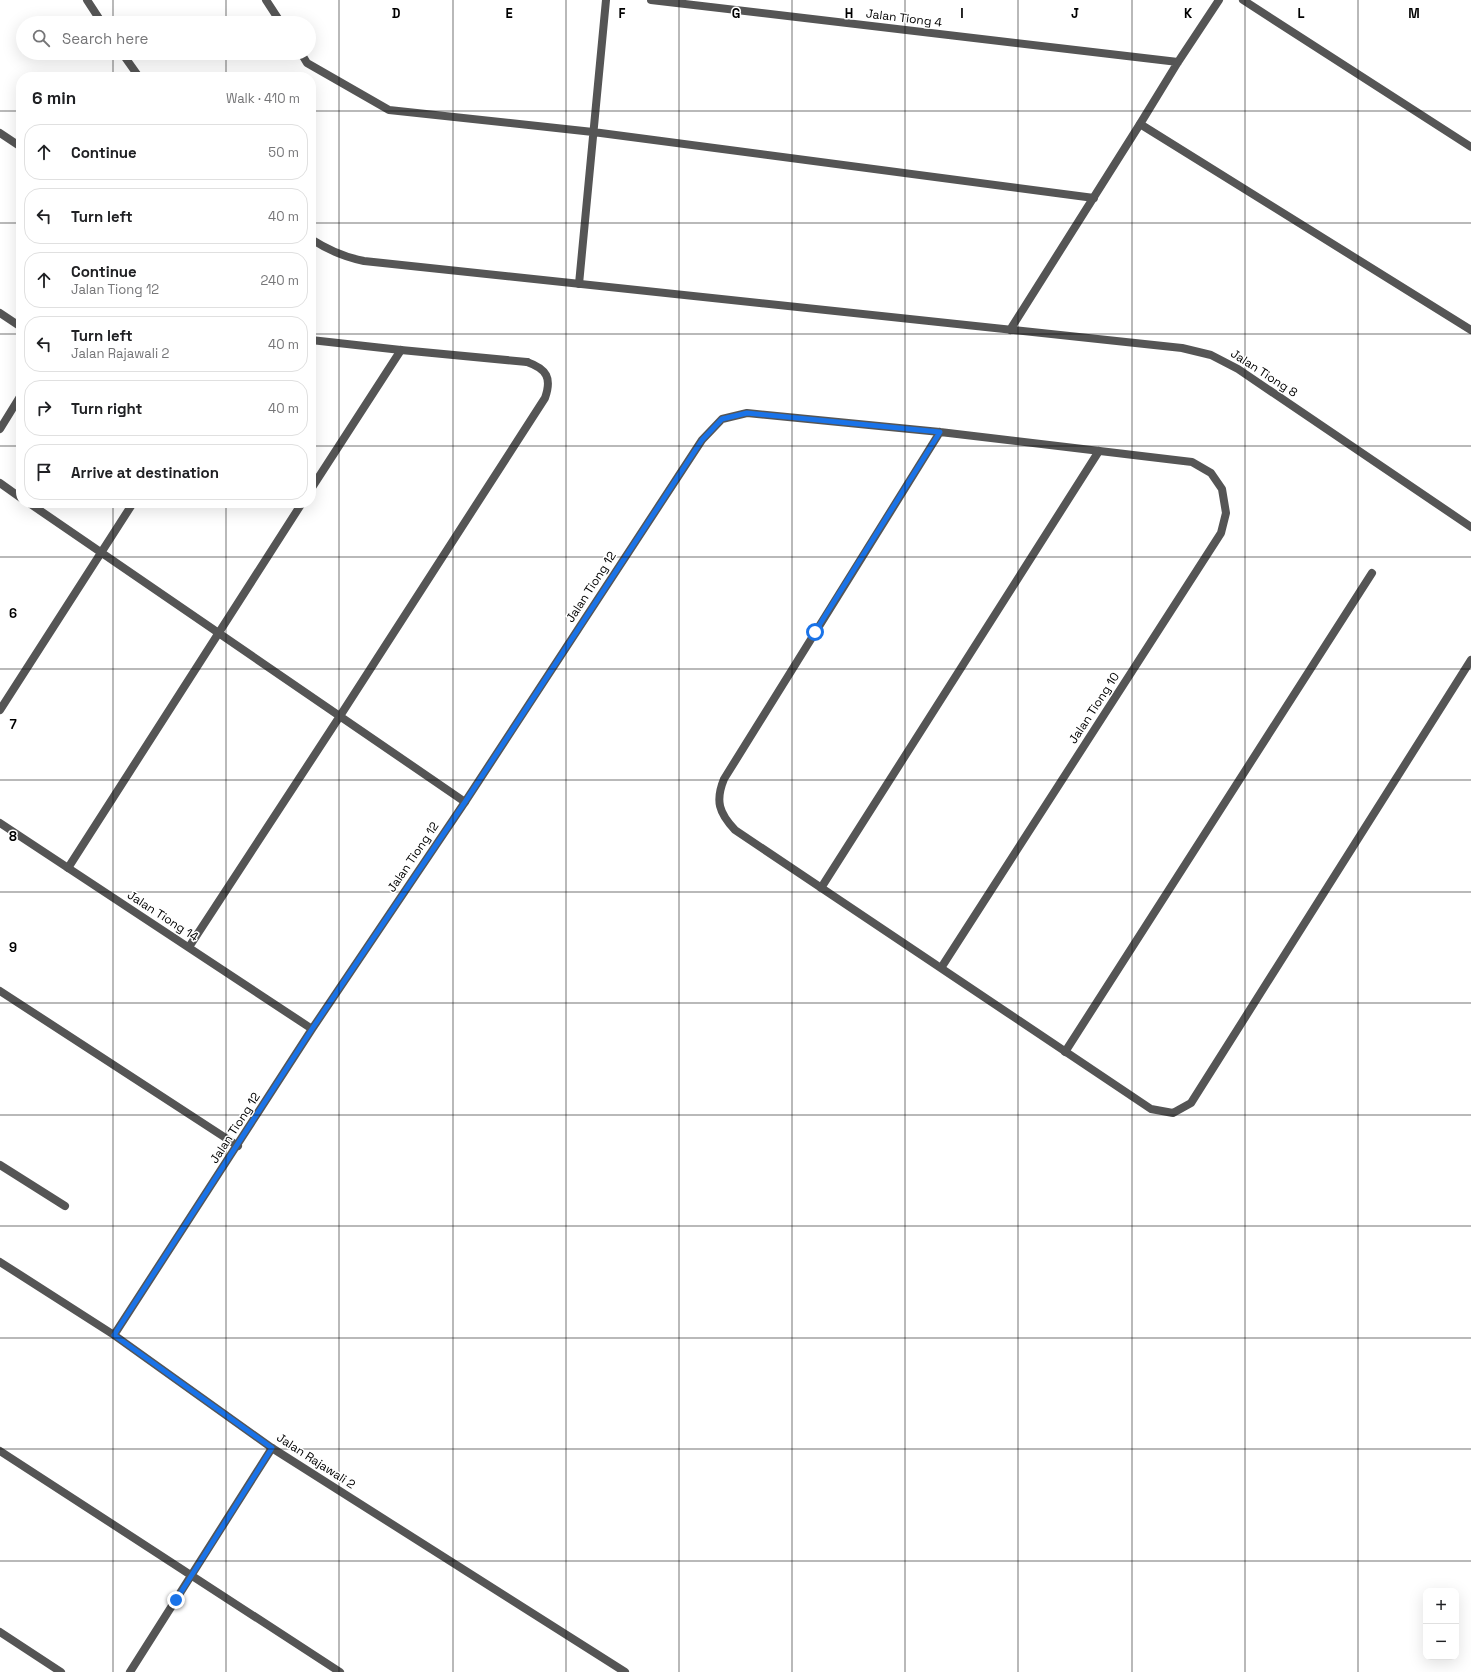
<!DOCTYPE html>
<meta charset="utf-8">
<style>
:root{--surface:#fff;--page:#f2f2f2;--text:#202124;--muted:#757577;--line:#e0e0e0}
body{margin:0;font-family:"Space Grotesk",sans-serif;background:var(--page);color:var(--text)}
.controls{position:absolute;right:12px;bottom:12px;display:grid;overflow:hidden;border-radius:8px;box-shadow:0 4px 16px #0002}
.controls button{width:36px;height:36px;display:grid;place-items:center;padding:0;border:0;border-bottom:1px solid var(--line);background:var(--surface);color:var(--text);font:20px sans-serif}
.stop{position:absolute;width:12px;height:12px;margin:-9px;border:3px solid #1a73e8;border-radius:50%;background:#fff}
.stop.end{background:#1a73e8;border-color:#fff;box-shadow:0 1px 4px #0008}
.list{margin:0;padding:0;list-style:none}
h2{display:flex;justify-content:space-between;align-items:center;height:52px;margin:0;padding:0 16px;font-size:17px}
h2 small{font-size:13px;font-weight:400;color:var(--muted)}
.list li{display:grid;grid-template-columns:26px 1fr auto;gap:12px;align-items:center;box-sizing:border-box;height:56px;margin:0 8px 8px;padding:0 8px;border:1px solid var(--line);border-radius:16px}
.list b{display:block;font-size:15px;white-space:nowrap}
.list p{margin:0;font-size:13px;white-space:nowrap;color:var(--muted)}
.list em{font-size:13px;font-style:normal;color:var(--muted)}
.icon{flex:none;width:22px;height:22px;fill:none;stroke:currentColor;stroke-width:2;stroke-linecap:round;stroke-linejoin:round}
.map{position:relative;flex:none;width:1471px;height:1672px;overflow:hidden}
.search{position:absolute;background:var(--surface);box-shadow:0 4px 16px #0002;left:16px;top:16px;width:300px;height:44px;display:flex;align-items:center;gap:10px;box-sizing:border-box;padding:0 14px;border-radius:22px;color:var(--muted);font-size:15px}
.panel{position:absolute;background:var(--surface);box-shadow:0 4px 16px #0002;left:16px;top:72px;width:300px;height:436px;border-radius:16px}
.map>svg:first-child{display:block}
</style>
<div class="map">
<svg width="1471" height="1672" viewBox="0 0 1471 1672">
<rect width="100%" height="100%" fill="#fff"/>
<g fill="none" stroke-linecap="round" stroke-linejoin="round">
<!-- service -->
<path stroke="#555" stroke-width="8" d="M266 0 281 23
M301 53 307 63 389 110 593 132 1094 198
M1140 124 1471 330
M579 284 606 0
M0 313 21 327
M0 483 21 498
M311 489 401 350
M29 503 465 802
M0 710 133 503
M68 868 302 503
M821 888 1099 451
M189 947 340 716 545 398C552 378 547 369 527 362
M0 991 238 1146
M1065 1052 1372 573
M0 1451 340 1672
M130 1672 272 1448"/>
<!-- minor -->
<path stroke="#555" stroke-width="8" d="M87 0 102 23
M651 0 1178 62
M1243 0 1471 147
M122 53 139 77
M0 133 21 147
M311 239C328 250 344 257 364 261L1182 348 1211 355 1238 369 1471 527
M1010 330 1140 124 1178 62 1219 0
M311 340 401 350 527 362
M0 429 21 395
M940 432 724 779C715 801 719 813 735 830L1151 1109 1173 1113 1191 1103 1471 660
M0 823 312 1029
M0 1165 65 1206
M0 1262 114 1335 272 1448 625 1672
M114 1335 312 1029 465 802 702 440 722 419 747 413 940 432 1192 462 1211 473 1222 489 1226 513 1221 533 941 968
M0 1632 61 1672"/>
</g>
<g fill="none" stroke-linecap="round" stroke-linejoin="round">
<!-- route -->
<path stroke="#1a73e8" stroke-width="5" d="M176 1600 272 1448 114 1335 312 1029 465 802 702 440 722 419 747 413 940 432 815 632"/>
</g>
<!-- grid -->
<path fill="none" stroke="#000" stroke-width="1" stroke-opacity="0.55" d="M113 0V23M226 0V23M339 0V1672M453 0V1672M566 0V1672M679 0V1672M792 0V1672M905 0V1672M1018 0V1672M1132 0V1672M1245 0V1672M1358 0V1672M113 53V77M226 53V77M0 111H21M311 111H1471M0 223H21M311 223H1471M0 334H21M311 334H1471M0 446H21M311 446H1471M113 503V1672M226 503V1672M0 557H1471M0 669H1471M0 780H1471M0 892H1471M0 1003H1471M0 1115H1471M0 1226H1471M0 1338H1471M0 1449H1471M0 1561H1471"/>
<g text-anchor="middle" stroke-width="3" stroke-linejoin="round" paint-order="stroke">
<!-- street labels -->
<g font-size="12" fill="#000" stroke="#fff">
<text transform="translate(904 18) rotate(7)" y="4">Jalan Tiong 4</text>
<text transform="translate(1264 373) rotate(33)" y="4">Jalan Tiong 8</text>
<text transform="translate(591 587) rotate(-57)" y="4">Jalan Tiong 12</text>
<text transform="translate(1094 708) rotate(-57)" y="4">Jalan Tiong 10</text>
<text transform="translate(413 857) rotate(-56)" y="4">Jalan Tiong 12</text>
<text transform="translate(163 916) rotate(33)" y="4">Jalan Tiong 14</text>
<text transform="translate(235 1128) rotate(-57)" y="4">Jalan Tiong 12</text>
<text transform="translate(316 1461) rotate(33)" y="4">Jalan Rajawali 2</text>
</g>
</g>
<g font-size="13" text-anchor="middle" font-weight="bold" fill="#000" stroke="#fff" stroke-width="3" stroke-linejoin="round" paint-order="stroke">
<text x="396" y="18">D</text>
<text x="509" y="18">E</text>
<text x="622" y="18">F</text>
<text x="736" y="18">G</text>
<text x="849" y="18">H</text>
<text x="962" y="18">I</text>
<text x="1075" y="18">J</text>
<text x="1188" y="18">K</text>
<text x="1301" y="18">L</text>
<text x="1414" y="18">M</text>
<text x="13" y="618">6</text>
<text x="13" y="729">7</text>
<text x="13" y="841">8</text>
<text x="13" y="952">9</text>
</g>
</svg>
<div class="controls">
<button>+</button>
<button>−</button>
</div>
<div class="stop" style="left:815px;top:632px"></div>
<div class="stop end" style="left:176px;top:1600px"></div>
<div class="search"><svg class="icon" aria-label="search" viewBox="0 0 24 24"><circle cx="10" cy="10" r="6"/><path d="M15 15l6 6"/></svg>Search here</div>
<section class="panel">
<h2>6 min<small>Walk · 410 m</small></h2>
<ul class="list">
<li><svg class="icon" aria-label="ahead" viewBox="0 0 24 24"><path d="M12 20V5M6 11l6-6 6 6"/></svg><div><b>Continue</b></div><em>50 m</em></li>
<li><svg class="icon" aria-label="left" viewBox="0 0 24 24"><path d="M17 20v-9H6M10 6l-5 5 5 5"/></svg><div><b>Turn left</b></div><em>40 m</em></li>
<li><svg class="icon" aria-label="ahead" viewBox="0 0 24 24"><path d="M12 20V5M6 11l6-6 6 6"/></svg><div><b>Continue</b><p>Jalan Tiong 12</p></div><em>240 m</em></li>
<li><svg class="icon" aria-label="left" viewBox="0 0 24 24"><path d="M17 20v-9H6M10 6l-5 5 5 5"/></svg><div><b>Turn left</b><p>Jalan Rajawali 2</p></div><em>40 m</em></li>
<li><svg class="icon" aria-label="right" viewBox="0 0 24 24"><path d="M7 20v-9h11M14 6l5 5-5 5"/></svg><div><b>Turn right</b></div><em>40 m</em></li>
<li><svg class="icon" aria-label="arrive" viewBox="0 0 24 24"><path d="M6 21V4h12l-3 4 3 4H6"/></svg><div><b>Arrive at destination</b></div></li>
</ul>
</section>
</div>
